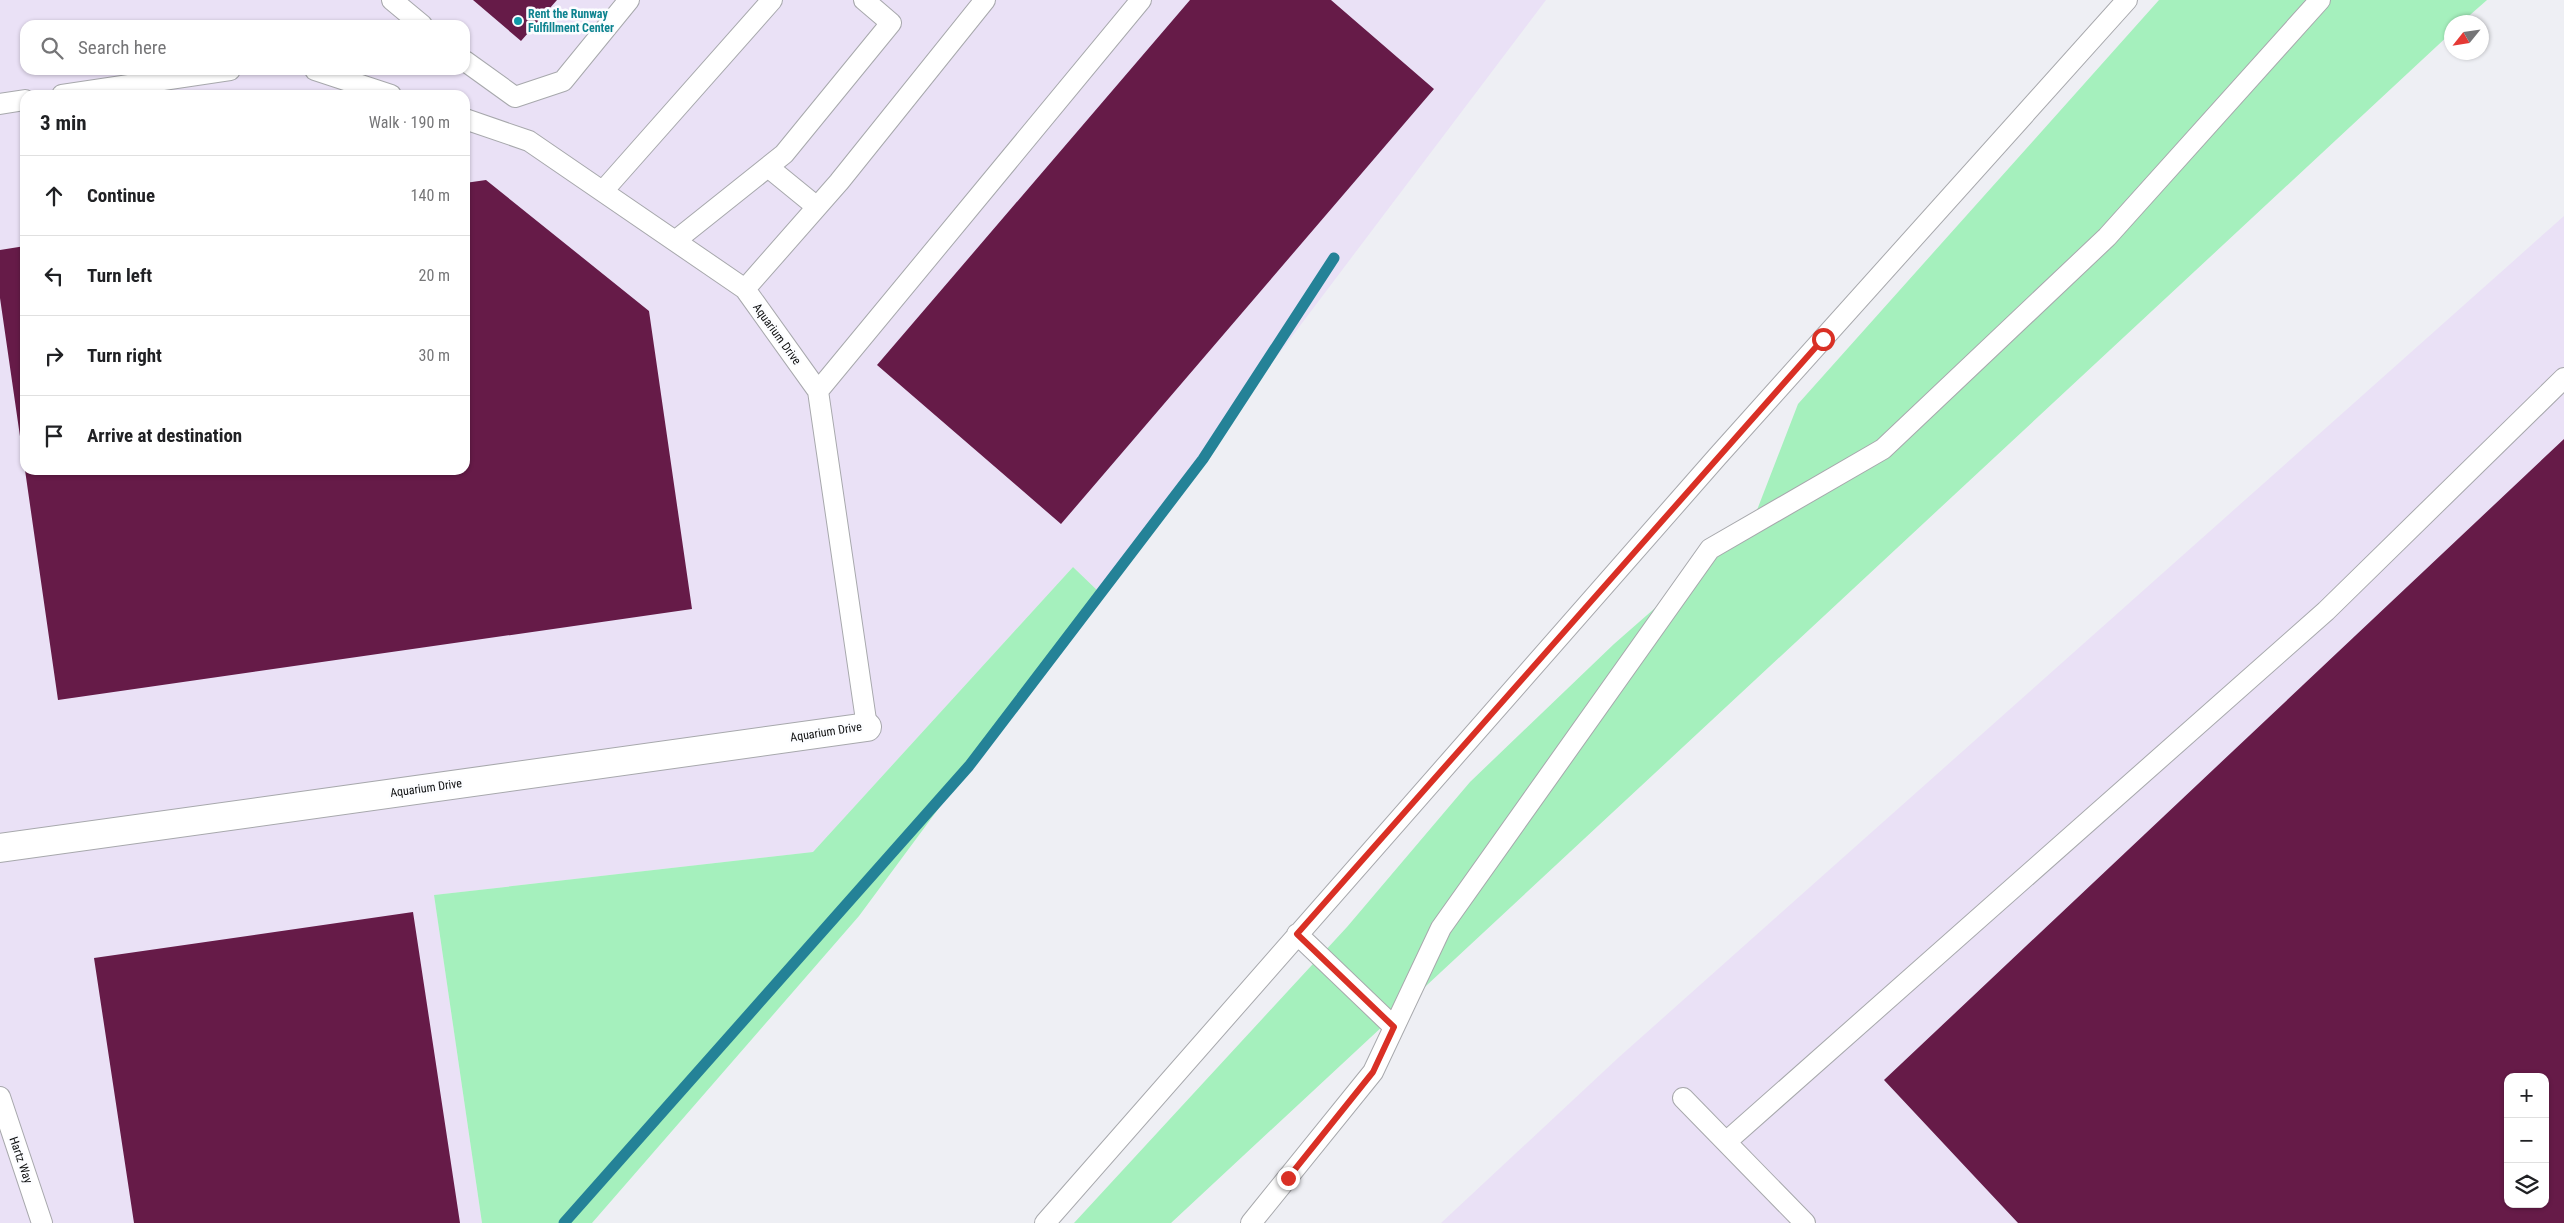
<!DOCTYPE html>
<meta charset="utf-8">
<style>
:root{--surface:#fff;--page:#f2f2f2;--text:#202124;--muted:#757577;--line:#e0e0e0}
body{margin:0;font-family:"Roboto Condensed",sans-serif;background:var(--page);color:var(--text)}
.controls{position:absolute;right:15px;bottom:15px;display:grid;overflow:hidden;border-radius:10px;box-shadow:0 1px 4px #0004}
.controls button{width:45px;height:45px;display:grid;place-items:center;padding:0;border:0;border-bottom:1px solid var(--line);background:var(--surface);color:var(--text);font:25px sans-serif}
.compass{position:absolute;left:2444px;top:15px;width:45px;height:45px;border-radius:50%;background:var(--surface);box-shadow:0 1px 4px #0004;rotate:240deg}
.stop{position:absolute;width:15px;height:15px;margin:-11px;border:4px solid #d93025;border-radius:50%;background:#fff}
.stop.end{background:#d93025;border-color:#fff;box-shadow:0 1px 5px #0008}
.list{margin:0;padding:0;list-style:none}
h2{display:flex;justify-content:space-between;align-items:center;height:65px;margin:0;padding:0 20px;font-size:21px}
h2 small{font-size:16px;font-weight:400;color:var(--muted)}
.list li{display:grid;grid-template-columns:32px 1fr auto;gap:15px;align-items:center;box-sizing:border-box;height:80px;padding:0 20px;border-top:1px solid var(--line)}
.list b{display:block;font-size:19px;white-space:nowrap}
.list em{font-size:16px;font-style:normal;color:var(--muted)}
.icon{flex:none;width:28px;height:28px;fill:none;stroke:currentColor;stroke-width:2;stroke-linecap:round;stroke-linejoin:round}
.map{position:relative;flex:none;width:2564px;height:1223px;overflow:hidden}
.search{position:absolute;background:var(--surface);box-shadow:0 1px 4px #0004;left:20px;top:20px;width:450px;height:55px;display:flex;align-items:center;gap:12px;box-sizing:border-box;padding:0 18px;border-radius:15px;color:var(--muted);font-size:19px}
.panel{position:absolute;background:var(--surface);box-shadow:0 1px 4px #0004;left:20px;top:90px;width:450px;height:385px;border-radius:15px}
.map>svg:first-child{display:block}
</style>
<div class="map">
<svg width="2564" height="1223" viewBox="0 0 2564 1223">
<rect width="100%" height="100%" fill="#eeeff4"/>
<!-- commercial -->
<path fill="#eae1f6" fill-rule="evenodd" d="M0 0H1546L1099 592 1073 567 813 852 434 895 482 1223H0ZM25 25H465V70H25ZM25 95H465V470H25Z
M2564 216V1223H1441L1618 1058ZM2508 1077H2545V1204H2508Z"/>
<!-- green -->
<path fill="#a5f0bd" d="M2159 0H2487L2462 22H2452L2451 33 1171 1223H1074L1347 927 1470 782 1614 644 1752 523 1798 404Z
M1073 567 1099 592 859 916 592 1223H482L434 895 813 852Z"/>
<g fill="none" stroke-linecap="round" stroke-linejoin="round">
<!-- stream -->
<path stroke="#248297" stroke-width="11" d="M564 1223 969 766 1203 459 1334 258"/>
</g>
<!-- building -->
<path fill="#661b48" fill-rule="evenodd" d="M473 0H557L521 41Z
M1190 0H1331L1434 89 1061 524 877 365Z
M486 180 649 311 692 609 58 700 25 470H465V183Z
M25 246V464H24L0 298V250Z
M2564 439V1223H2018L1884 1080ZM2508 1077H2545V1204H2508Z
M413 912 460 1223H134L94 958Z"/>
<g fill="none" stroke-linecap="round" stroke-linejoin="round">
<!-- service casing -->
<g stroke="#a7a8ac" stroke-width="22">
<path id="service" d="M392 0 422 25
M465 61 515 97 563 81 629 0
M315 70 391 95
M62 95 230 70
M0 104 25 100
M465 119 529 141 745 289 818 391 867 727
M768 167 817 207
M603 191 772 0
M675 241 784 154 891 23 864 0
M745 289 839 182 985 0
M818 391 1141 0
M1297 934 1394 1027
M0 1097 42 1223
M1683 1098 1805 1223
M1726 1142 2326 611 2564 378
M1045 1223 1717 457 2127 0
M1251 1223 1373 1072 1441 928 1710 549 1883 449 2107 237 2320 0"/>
</g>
<!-- minor casing -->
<g stroke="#a7a8ac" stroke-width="30">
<path id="minor" d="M0 848 867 727"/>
</g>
<!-- service -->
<use href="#service" stroke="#fff" stroke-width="20"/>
<!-- minor -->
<use href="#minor" stroke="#fff" stroke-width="28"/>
</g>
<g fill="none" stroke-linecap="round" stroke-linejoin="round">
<!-- route -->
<path stroke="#d93025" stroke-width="6" d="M1288 1178 1373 1072 1394 1027 1297 934 1823 339"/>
</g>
<!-- markers -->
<circle fill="#0f9aa8" stroke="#fcfdff" stroke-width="2" cx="518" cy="21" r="5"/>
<g text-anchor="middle" stroke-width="5" stroke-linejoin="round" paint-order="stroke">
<!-- culture labels -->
<g font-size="12" font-weight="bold" fill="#0d838f" stroke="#fcfdff" text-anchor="start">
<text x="528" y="18">Rent the Runway<tspan x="528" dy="14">Fulfillment Center</tspan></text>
</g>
<!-- street labels -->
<g font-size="12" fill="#0e0f10" stroke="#fcfdff">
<text transform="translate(777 334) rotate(54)" y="4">Aquarium Drive</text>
<text transform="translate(826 732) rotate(-9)" y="4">Aquarium Drive</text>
<text transform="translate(426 788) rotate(-8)" y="4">Aquarium Drive</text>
<text transform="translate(21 1160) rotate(71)" y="4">Hartz Way</text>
</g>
</g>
</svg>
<div class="controls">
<button>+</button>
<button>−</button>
<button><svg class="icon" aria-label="layers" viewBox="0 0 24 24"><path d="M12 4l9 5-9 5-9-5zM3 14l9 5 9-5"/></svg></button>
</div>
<svg class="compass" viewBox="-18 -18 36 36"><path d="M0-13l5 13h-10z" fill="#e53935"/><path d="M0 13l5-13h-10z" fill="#757577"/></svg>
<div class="stop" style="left:1823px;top:339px"></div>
<div class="stop end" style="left:1288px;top:1178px"></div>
<div class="search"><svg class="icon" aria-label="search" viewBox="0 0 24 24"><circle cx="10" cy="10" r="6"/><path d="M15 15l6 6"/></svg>Search here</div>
<section class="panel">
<h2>3 min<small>Walk · 190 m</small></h2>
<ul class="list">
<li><svg class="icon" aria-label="ahead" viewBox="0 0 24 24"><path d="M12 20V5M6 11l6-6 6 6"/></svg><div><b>Continue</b></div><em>140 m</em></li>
<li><svg class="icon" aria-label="left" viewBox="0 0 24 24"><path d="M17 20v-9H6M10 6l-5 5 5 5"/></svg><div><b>Turn left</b></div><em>20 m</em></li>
<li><svg class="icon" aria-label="right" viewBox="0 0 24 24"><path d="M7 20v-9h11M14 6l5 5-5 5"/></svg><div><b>Turn right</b></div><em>30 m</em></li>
<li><svg class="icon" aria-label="arrive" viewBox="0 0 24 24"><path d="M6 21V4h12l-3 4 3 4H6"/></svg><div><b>Arrive at destination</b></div></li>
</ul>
</section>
</div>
